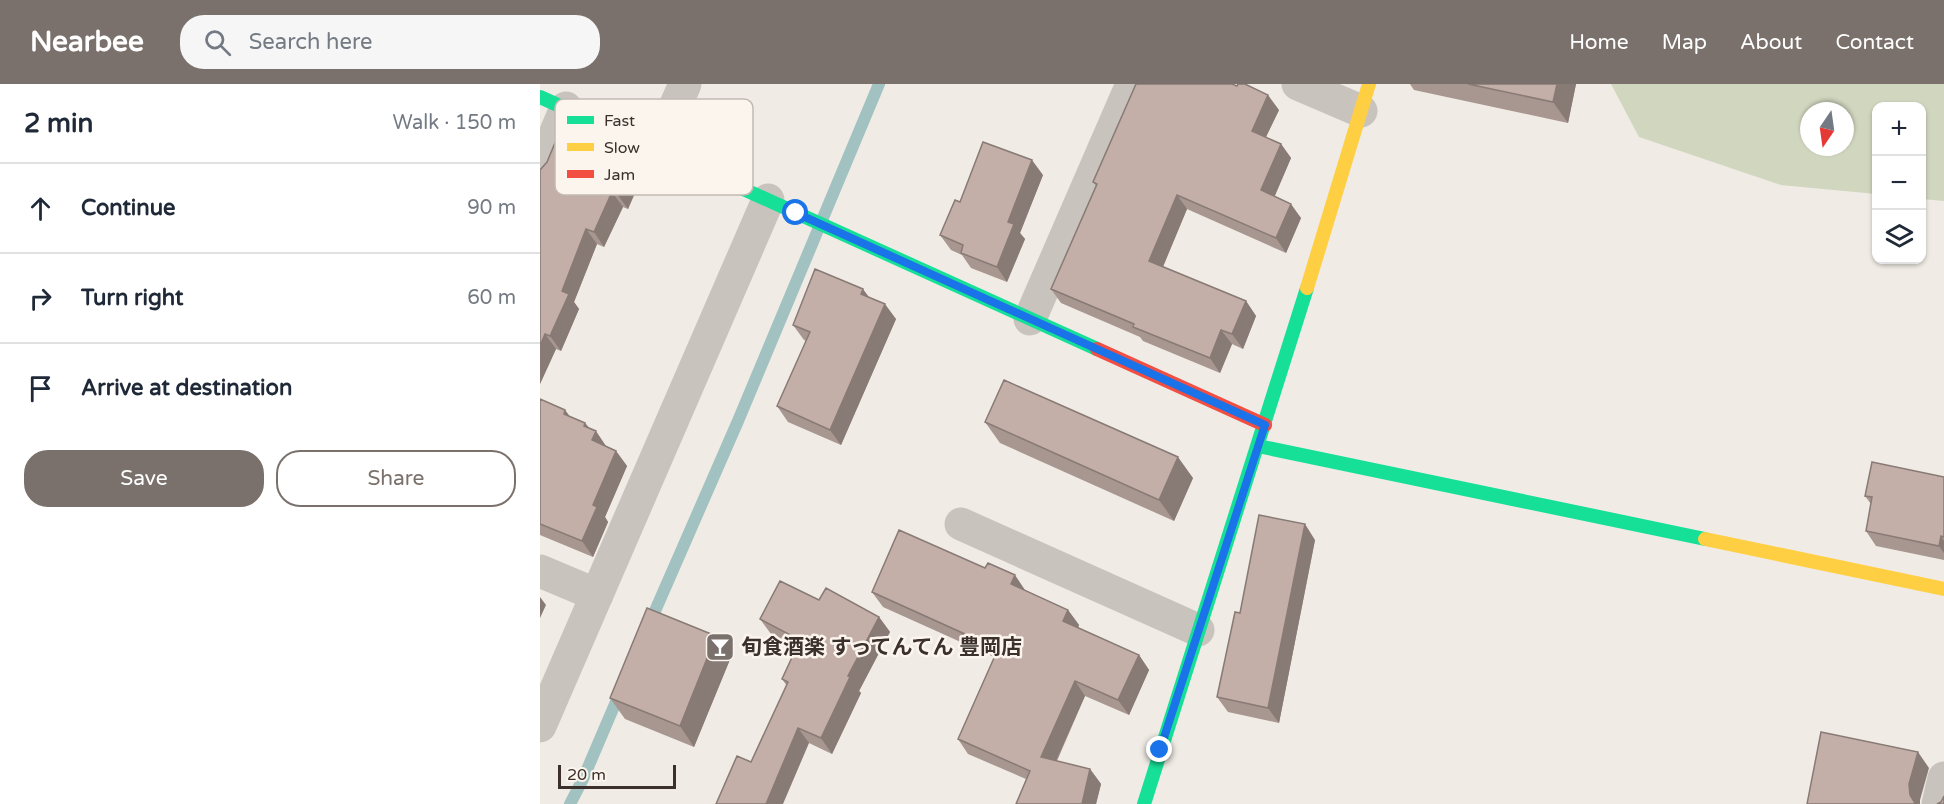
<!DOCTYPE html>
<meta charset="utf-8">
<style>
:root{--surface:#fff;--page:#f6f6f7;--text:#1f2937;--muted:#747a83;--line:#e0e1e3;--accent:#7a716c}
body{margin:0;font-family:"Varela Round","Noto Sans JP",sans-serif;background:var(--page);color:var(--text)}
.controls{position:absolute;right:18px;top:18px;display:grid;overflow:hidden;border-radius:12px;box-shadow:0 2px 4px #0004}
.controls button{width:54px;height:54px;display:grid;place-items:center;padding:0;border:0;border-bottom:2px solid var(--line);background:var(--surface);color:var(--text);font:30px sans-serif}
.compass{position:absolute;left:1260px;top:18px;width:54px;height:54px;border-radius:50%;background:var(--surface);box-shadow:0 2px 4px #0004;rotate:193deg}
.scale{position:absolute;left:18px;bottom:15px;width:118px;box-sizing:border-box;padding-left:6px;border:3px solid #3b302b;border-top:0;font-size:16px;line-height:21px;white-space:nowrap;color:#3b302b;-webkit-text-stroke:4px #fbf5ee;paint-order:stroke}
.stop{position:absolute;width:18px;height:18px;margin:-14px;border:4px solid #1a73e8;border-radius:50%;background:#fff}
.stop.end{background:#1a73e8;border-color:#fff;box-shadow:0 2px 6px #0008}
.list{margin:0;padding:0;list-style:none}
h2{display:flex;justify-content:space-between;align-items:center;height:78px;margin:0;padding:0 24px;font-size:26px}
h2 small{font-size:20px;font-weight:400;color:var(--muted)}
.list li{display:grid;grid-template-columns:39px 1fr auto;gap:18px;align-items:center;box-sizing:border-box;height:90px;padding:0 24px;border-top:2px solid var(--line)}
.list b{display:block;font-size:22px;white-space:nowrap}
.list em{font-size:20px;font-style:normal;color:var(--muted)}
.actions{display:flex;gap:12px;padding:18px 24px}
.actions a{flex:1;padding:14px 0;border:2px solid var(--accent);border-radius:24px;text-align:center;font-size:21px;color:var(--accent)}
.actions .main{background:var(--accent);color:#fff}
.icon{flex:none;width:33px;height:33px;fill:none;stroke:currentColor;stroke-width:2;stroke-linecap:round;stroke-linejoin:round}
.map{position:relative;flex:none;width:1404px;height:720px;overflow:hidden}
header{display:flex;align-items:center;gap:36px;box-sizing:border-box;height:84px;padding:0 30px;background:var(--accent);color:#fff}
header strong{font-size:28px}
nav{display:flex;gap:33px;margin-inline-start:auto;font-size:21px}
.search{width:420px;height:54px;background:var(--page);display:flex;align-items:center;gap:15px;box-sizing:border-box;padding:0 21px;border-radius:24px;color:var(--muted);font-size:22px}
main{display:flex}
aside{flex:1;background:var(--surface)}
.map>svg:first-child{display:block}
</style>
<header>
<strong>Nearbee</strong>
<div class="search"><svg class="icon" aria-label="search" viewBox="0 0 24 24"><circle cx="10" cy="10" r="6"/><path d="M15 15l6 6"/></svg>Search here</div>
<nav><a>Home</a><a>Map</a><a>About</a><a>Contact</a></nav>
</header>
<main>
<aside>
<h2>2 min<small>Walk · 150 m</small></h2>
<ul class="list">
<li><svg class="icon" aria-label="ahead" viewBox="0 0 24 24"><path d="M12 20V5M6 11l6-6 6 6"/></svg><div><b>Continue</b></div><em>90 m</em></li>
<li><svg class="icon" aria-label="right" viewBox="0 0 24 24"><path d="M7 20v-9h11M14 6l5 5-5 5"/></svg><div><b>Turn right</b></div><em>60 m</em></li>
<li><svg class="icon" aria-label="arrive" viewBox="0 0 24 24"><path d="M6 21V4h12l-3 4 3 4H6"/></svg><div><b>Arrive at destination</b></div></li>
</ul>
<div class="actions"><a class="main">Save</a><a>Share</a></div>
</aside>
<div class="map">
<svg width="1404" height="720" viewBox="0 0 1404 720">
<rect width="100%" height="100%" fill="#f0ebe5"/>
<!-- green -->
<path fill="#d1d6bf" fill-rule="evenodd" d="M1071 0H1404V117L1382 115V22H1336V110L1241 101 1099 53ZM1269 27H1305V63H1269Z"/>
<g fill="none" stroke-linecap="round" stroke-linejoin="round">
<!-- stream -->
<path stroke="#a1c2c1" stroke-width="12" d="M108 543 198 337 339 0
M30 720 43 695 81 606"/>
<!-- street -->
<path stroke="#c9c3be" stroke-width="33" d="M758 0 821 27
M116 66 145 0
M0 86 26 24
M490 235 592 0
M421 440 658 546
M0 487 57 511
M0 642 228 116
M1398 720 1404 694"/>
<!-- fast -->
<path stroke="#16e098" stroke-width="14" d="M0 13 557 265
M718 362 1165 455
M604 720 767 204"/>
<!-- slow -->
<path stroke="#ffcf43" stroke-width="14" d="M767 204 829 0
M1165 455 1404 505"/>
<!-- jam -->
<path stroke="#f24e42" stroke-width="14" d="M557 265 725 341"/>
</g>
<!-- wall -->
<path fill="#a89690" d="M870 0H1036L1028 39 874 6Z
M739 26 726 53 741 60 751 74 734 113 761 134 746 169 647 125 623 183 706 217 716 232 703 265 692 260 680 289 603 257 600 253 521 219 511 205 556 102 553 98Z
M0 86 104 88 88 125 83 123 64 163 57 160 34 218 39 225 21 267 16 265 0 300Z
M503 91 480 149 485 155 467 198 431 184 422 171 411 166 400 151 420 118Z
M330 214 356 235 301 361 248 338 237 322 266 257 264 256 253 241Z
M0 315 25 326 30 333 45 339 66 362 76 367 87 382 65 433 68 438 53 473 0 451Z
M445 338 653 394 634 437 460 359Z
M1404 393V476L1336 462 1326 447 1331 420 1325 412Z
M775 456 739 639 688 628 677 613 700 529Z
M485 506 528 526 539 541 538 544 599 571 609 586 589 631 545 612 517 677 550 685 561 700 556 720H476L486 695 428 670 418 655 454 573 343 523 332 508Z
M279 516 339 533 350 548 319 607 321 609 292 670 269 659 211 678 247 602 242 595 257 564 231 550 220 535Z
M191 573 154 663 85 635 70 614Z"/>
<!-- shaded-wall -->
<path fill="#887a75" d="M1017 0H1036L1028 39 1013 18Z
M728 11 739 26 722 61 712 47Z
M741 60 751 74 731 121 721 106Z
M94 73 104 88 88 125 77 110Z
M492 76 503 91 480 149 485 155 467 198 457 183 468 138Z
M72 108 83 123 64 163 54 148Z
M637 111 647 125 619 192 609 177Z
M751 120 761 134 746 169 736 154Z
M46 145 57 160 34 218 39 225 21 267 10 252 22 207Z
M323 205 334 220 321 210Z
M706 217 716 232 703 265 692 250Z
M345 220 356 235 301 361 290 346Z
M681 246 692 260 680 289 670 274Z
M5 250 16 265 0 300V262Z
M25 326 36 341 24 330Z
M45 339 54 351 56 347 66 362 52 356 44 342Z
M76 367 87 382 65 433 68 438 53 473 42 457 53 421Z
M638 373 653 394 634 437 619 416Z
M765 440 775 456 739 639 728 624Z
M1401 452 1404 457V469L1399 462Z
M475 491 485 506 481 515 471 500Z
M0 513 6 521 0 534Z
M528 526 539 541 534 552 523 537Z
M339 533 350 548 319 607 321 609 292 670 281 654 308 592Z
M176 552 191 573 154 663 140 642Z
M599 571 609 586 589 631 578 616Z
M535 597 545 612 511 688 501 673Z
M258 644 269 659 243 720H226Z
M1378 668 1389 684 1380 716V720H1376L1370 711 1369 700Z
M550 685 561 700 556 720H542Z"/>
<!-- building -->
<path fill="#c3afa7" stroke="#887a75" stroke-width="1.5" d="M596 0H692L697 2 698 0H705L728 11 712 47 741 60 721 106 751 120 736 154 637 111 609 177 706 217 692 250 681 246 670 274 593 243 594 240 511 205 557 100 553 98Z
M928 0H1017L1013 18Z
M22 42 94 73 77 110 72 108 54 148 46 145 22 207 29 210 10 252 5 250 0 262V86L7 78Z
M443 58 492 76 468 138 474 140 457 183 421 169 423 161 400 151 415 116 420 118Z
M275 185 323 205 321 210 345 220 290 346 237 322 270 248 253 241Z
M464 296 638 373 619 416 445 338Z
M0 315 25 326 24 330 45 339 44 342 56 347 52 356 76 367 53 421 57 423 42 457 0 440Z
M1332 378 1404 393V453L1401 452 1399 462 1326 447 1332 413 1325 412Z
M719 431 765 440 728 624 677 613 695 528 700 529Z
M359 446 445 484 448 479 475 491 471 500 528 526 523 537 599 571 578 616 535 597 501 673 550 685 542 720H476L490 687 418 655 458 565 332 508Z
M240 497 279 516 286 504 339 533 308 592 310 593 281 654 258 644 226 720H176L197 672 211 678 248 598 242 595 260 556 220 535Z
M107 524 176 552 140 642 70 614Z
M1281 648 1378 668 1369 700 1370 711 1375 719 1378 720H1267Z
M1404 712V720H1397L1401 718Z"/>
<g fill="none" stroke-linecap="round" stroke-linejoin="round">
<!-- route -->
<path stroke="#1a73e8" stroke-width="8" d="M256 129 725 341 620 666"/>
</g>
<!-- icons -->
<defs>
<g id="bar-square" transform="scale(1.5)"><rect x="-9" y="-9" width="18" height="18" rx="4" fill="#7a716c" stroke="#fbf5ee"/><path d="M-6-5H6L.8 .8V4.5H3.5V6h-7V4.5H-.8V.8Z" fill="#fff"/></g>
</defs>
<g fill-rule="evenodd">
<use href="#bar-square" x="180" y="563"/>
</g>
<g text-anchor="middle" stroke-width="5" stroke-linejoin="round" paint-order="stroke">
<!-- poi labels -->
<g font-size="21" font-weight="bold" fill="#3b302b" stroke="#fbf5ee" text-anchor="start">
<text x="201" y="570">旬食酒楽 すってんてん 豊岡店</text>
</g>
</g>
<!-- legend -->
<rect x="15" y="15" width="198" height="96" rx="9" fill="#fbf5ee" stroke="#c1bab4" stroke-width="1.5"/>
<rect x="27" y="32" width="27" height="8" fill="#16e098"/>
<rect x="27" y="59" width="27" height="8" fill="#ffcf43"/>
<rect x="27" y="86" width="27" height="8" fill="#f24e42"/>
<g font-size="16" fill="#3b302b">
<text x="64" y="42">Fast</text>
<text x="64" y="69">Slow</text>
<text x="64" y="96">Jam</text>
</g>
</svg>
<div class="controls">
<button>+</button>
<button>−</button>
<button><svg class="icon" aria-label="layers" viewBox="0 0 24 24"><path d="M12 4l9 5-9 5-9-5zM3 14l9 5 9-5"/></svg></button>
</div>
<svg class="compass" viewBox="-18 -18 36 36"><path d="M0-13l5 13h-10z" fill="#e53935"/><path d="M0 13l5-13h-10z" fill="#747a83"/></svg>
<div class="scale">20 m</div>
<div class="stop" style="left:256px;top:129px"></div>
<div class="stop end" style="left:620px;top:666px"></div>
</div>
</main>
